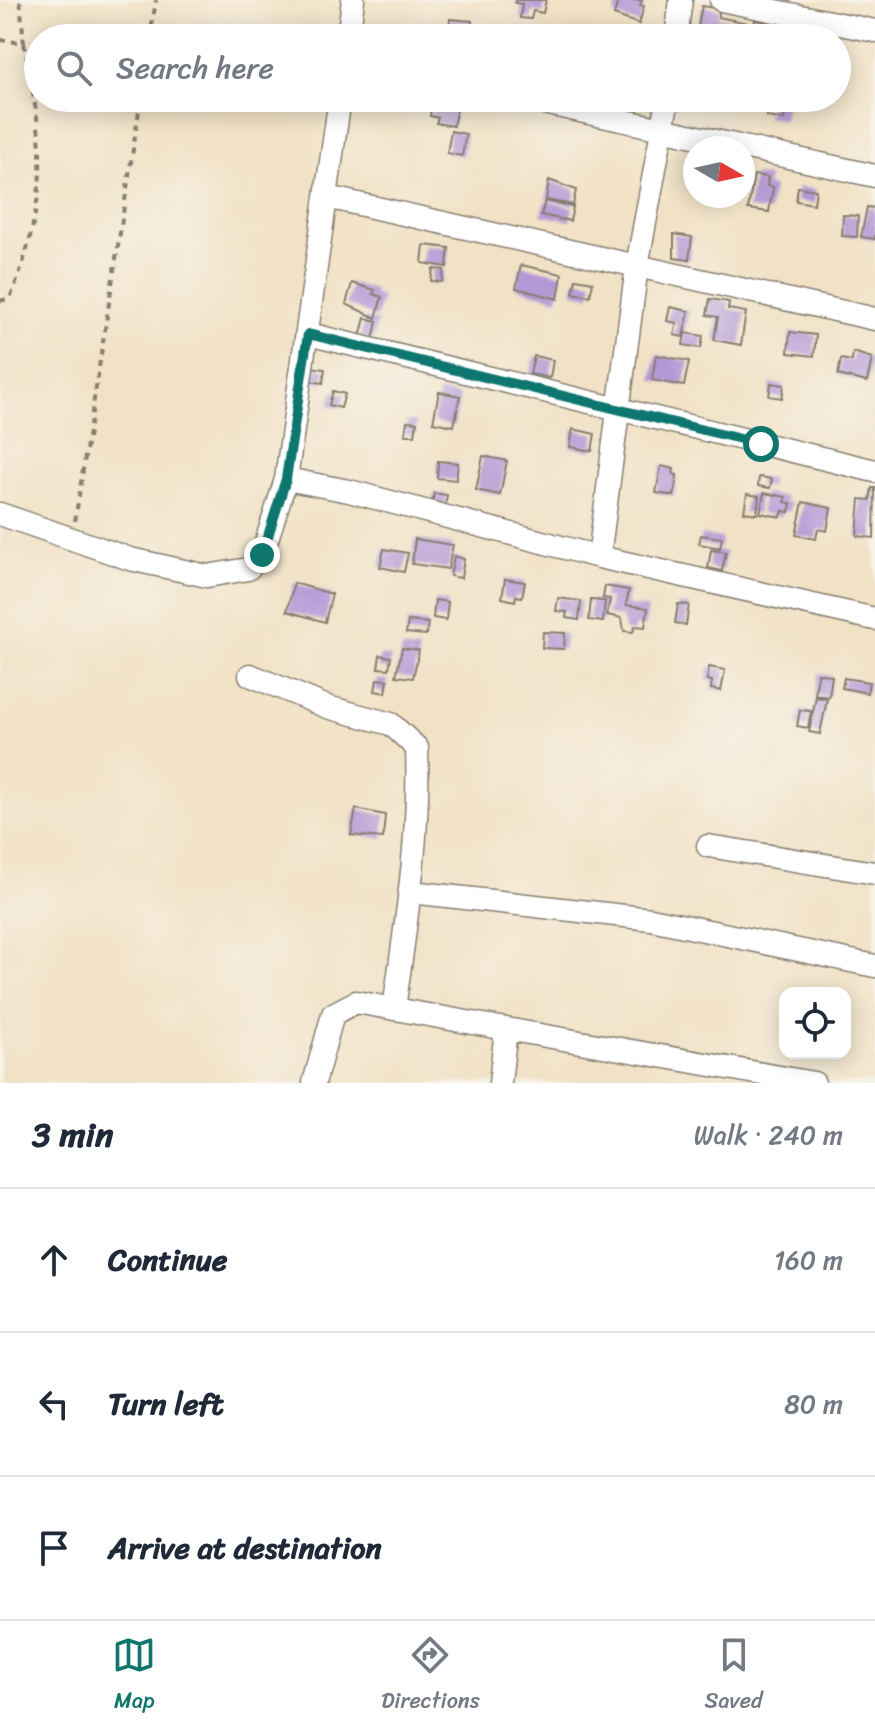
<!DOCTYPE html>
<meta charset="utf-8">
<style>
:root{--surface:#fff;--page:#f6f6f7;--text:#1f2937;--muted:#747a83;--line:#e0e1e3;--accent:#0f766e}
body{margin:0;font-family:Sriracha,sans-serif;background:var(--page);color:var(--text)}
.controls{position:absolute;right:24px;bottom:24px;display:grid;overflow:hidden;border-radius:16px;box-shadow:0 4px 20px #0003}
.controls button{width:72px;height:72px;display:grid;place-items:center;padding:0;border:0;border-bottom:2px solid var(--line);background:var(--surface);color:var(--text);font:40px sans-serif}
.compass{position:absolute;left:683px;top:136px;width:72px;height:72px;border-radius:50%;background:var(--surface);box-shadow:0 4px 20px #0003;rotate:99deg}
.stop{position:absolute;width:24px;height:24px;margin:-18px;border:6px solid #0f766e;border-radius:50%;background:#fff}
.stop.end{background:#0f766e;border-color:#fff;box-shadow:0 2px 8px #0008}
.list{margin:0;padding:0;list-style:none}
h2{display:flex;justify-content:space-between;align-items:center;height:104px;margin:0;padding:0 32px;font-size:34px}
h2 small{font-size:26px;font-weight:400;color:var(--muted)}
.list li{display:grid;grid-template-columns:52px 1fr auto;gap:24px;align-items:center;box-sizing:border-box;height:144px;padding:0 32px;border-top:2px solid var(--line)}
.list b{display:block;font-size:30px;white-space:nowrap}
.list em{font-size:26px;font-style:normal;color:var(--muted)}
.icon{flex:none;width:44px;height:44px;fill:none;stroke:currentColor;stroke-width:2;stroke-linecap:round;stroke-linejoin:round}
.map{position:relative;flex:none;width:875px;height:1083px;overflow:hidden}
.search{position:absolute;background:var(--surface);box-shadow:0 4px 20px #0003;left:24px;right:24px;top:24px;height:88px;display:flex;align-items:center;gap:20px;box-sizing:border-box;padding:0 28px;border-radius:44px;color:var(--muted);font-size:30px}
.sheet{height:536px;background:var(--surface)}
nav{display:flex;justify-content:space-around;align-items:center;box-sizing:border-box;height:112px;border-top:2px solid var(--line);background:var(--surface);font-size:22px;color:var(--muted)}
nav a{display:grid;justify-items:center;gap:4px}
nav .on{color:var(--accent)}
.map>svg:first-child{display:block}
</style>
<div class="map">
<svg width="875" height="1083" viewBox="0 0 875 1083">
<rect width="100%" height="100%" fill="#f7f3e8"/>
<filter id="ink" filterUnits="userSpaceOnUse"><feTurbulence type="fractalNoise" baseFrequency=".0125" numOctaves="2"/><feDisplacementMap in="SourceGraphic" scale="16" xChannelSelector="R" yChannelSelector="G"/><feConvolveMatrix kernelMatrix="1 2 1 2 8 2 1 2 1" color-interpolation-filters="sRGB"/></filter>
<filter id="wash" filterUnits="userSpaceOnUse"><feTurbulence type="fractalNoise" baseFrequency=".006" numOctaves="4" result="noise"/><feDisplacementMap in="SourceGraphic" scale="32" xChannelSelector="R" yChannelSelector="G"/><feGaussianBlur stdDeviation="1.8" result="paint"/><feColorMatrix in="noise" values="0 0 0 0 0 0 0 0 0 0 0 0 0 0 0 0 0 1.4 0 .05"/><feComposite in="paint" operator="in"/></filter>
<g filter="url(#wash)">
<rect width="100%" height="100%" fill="#f1e1c5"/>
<g id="blocks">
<!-- building -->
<path fill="#b497d5" d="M516 0H546L543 13 533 11 531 19 520 18 522 4 515 3Z
M618 0H642L640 5 644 6 639 24 614 15Z
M702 6 720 9 718 17 748 23 745 38H709L711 28 698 26Z
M450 19 472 21 471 34 459 33 458 38H448Z
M755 20 769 23 766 38H751Z
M770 100 787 103 784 120 767 117Z
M440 106 457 109 453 126 436 123 438 118 430 116 431 108 439 110Z
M451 131 466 134 462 156 447 153Z
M754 175 768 177 767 186 773 187 769 212 748 209Z
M549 180 576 190 573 205 546 200Z
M798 187 816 190 814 204 796 201Z
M545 201 573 207 570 221 541 215Z
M867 207 875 208V239L861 237Z
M843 215 858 216 857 237 842 236Z
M674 234 692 237 689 260 674 258Z
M424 245 449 248 447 267 422 263Z
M521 265 562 274 558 299 516 288Z
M433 269 444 270 442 282 431 281Z
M576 279 593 282 590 296 573 293Z
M352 283 375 290 373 294 382 297 376 318 346 304Z
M710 299 729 302 728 309 746 312 741 345 714 340 718 317 707 315Z
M670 307 689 311 683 337 674 335 677 323 667 321Z
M365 318 377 321 373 340 360 337Z
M790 332 816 335 814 356 788 353Z
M685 333 703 336 701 348 683 345Z
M853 352 872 358 867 382 838 375 841 359 852 361Z
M656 355 689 361 684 386 652 380Z
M534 356 553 360 550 378 530 374Z
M311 367 325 369 323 383 310 381Z
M771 383 784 385 782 398 769 396Z
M333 391 345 394 341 408 329 405Z
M439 392 460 396 454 426 433 422Z
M407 421 417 422 415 435H405Z
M573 429 595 434 592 451 570 447Z
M483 456 507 461 500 495 476 490Z
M438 461 458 463 456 480 437 478Z
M661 466 674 469 673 474 677 475 674 496 656 493Z
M759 477 772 479 770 488 758 486Z
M872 488H875L874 538 857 536 860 499 870 500Z
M434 493 447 495 445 506 432 504Z
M764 493 786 497 785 502 791 503 789 512 783 511 781 517 760 513Z
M747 494 759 496 757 514 744 512Z
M803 502 831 508 827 531 818 529 816 539 796 535Z
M701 535 722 538 720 548 699 544Z
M415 539 453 545 448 569 412 564Z
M384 549 408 553 404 572 380 567Z
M711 550 726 552 722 571 708 568Z
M454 556 464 559 461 578 450 576Z
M505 579 525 582 522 597 516 596 515 601 502 598Z
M294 583 332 594 325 622 287 611Z
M605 586 629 590 626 605 648 608 645 627 635 626 633 632 624 631 622 618 607 615 610 599 603 598Z
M558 598 581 601 579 620 566 618 567 612 556 611Z
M435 600 448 602 446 620 433 618Z
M591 600 605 601 603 622 589 620Z
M678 604 689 605 686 625 675 623Z
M408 621 428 623 426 635 406 633Z
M543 632 565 633 564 649 542 648Z
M402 648 419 650 413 678 396 676Z
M380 655 391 657 389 669 378 668Z
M709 667 725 670 721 691 711 689 712 681 707 680Z
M818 673 832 676 829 697 815 695Z
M844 678 869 682 867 693 842 688Z
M377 679 388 680 386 693 375 691Z
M816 697 827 699 820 734 809 732Z
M800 710 811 711 808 728 797 726Z
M356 809 385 815 383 838 351 835Z"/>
</g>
</g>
<g filter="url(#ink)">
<use href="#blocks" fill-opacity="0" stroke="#867e70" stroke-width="2"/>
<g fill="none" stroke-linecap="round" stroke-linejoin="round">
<!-- minor casing -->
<g stroke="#867e70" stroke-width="25">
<path id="minor" d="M721 0 875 31
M348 38 353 0
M676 38 681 0
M521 98 875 176
M327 197 875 319
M308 334 875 471
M286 479 349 491 599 557 875 619
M0 514 130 559 207 576 248 569 262 555 286 479 340 98
M599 557 637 266 668 98
M250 675 327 707 391 724 417 748C420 836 406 923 394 1009
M708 846 875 873
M411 892 651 919 875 966
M314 1083 333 1014 356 1002 506 1029
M500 1083 506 1029 814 1083"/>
</g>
<!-- path -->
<path stroke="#867e70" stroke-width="4" stroke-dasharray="6 6" stroke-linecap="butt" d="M150 38 156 0
M0 40 24 43 20 0
M0 301 10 298C28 256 42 199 40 153 39 117 30 79 24 43
M75 521 141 98"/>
<!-- minor -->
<use href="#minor" stroke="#fff" stroke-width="22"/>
</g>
</g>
<g fill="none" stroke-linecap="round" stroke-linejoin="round" filter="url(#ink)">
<!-- route -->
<path stroke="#0f766e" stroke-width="10" d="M262 555 286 479 308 334 761 444"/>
</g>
</svg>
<div class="controls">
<button><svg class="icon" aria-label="locate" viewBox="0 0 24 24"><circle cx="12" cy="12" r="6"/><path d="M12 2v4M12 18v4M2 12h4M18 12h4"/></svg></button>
</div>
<svg class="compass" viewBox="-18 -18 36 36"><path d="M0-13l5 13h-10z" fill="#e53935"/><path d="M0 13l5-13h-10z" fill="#747a83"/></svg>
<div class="stop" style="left:761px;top:444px"></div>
<div class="stop end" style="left:262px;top:555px"></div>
<div class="search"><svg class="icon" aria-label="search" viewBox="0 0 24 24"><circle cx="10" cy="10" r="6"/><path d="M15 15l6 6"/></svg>Search here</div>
</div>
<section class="sheet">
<h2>3 min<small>Walk · 240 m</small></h2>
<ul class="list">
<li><svg class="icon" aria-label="ahead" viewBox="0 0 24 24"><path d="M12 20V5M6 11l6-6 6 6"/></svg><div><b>Continue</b></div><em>160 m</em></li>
<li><svg class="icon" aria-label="left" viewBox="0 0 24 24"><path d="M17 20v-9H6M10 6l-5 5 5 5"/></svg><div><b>Turn left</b></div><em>80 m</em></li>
<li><svg class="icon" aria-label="arrive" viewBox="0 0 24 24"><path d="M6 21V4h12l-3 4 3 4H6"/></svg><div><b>Arrive at destination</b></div></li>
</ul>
</section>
<nav>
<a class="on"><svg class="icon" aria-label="map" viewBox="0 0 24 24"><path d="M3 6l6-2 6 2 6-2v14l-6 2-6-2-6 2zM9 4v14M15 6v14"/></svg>Map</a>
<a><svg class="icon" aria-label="directions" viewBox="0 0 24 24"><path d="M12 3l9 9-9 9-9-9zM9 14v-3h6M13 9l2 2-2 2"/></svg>Directions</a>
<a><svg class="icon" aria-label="saved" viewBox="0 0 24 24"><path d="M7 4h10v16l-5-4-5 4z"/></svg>Saved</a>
</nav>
